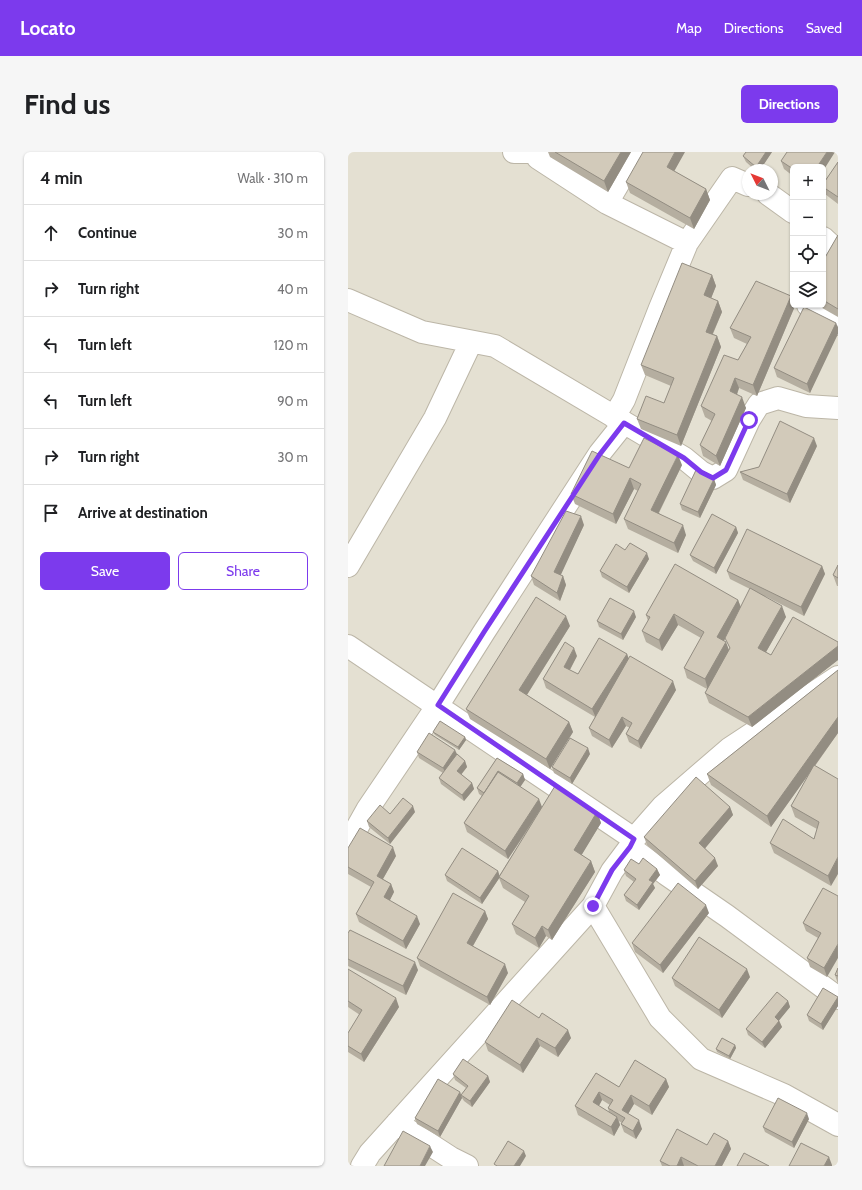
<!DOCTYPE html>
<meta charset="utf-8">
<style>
:root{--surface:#fff;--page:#f6f6f6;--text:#202124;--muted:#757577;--line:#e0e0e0;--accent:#7c3aed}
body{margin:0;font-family:Cabin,sans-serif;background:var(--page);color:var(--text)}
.controls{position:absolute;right:12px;top:12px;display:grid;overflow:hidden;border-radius:6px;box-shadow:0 1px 3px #0004}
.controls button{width:36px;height:36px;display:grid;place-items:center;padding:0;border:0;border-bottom:1px solid var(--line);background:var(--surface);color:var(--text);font:20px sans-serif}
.compass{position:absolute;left:394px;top:12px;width:36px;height:36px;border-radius:50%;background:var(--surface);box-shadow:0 1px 3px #0004;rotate:312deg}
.stop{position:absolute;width:12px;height:12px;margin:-9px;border:3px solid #7c3aed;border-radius:50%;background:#fff}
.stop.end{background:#7c3aed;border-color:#fff;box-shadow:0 1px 4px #0008}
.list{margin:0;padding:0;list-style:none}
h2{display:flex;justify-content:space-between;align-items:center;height:52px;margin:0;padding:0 16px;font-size:17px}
h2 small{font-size:13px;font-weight:400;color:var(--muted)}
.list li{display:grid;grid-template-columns:26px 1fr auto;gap:12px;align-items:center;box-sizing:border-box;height:56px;padding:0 16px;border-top:1px solid var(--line)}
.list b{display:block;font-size:15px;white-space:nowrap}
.list em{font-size:13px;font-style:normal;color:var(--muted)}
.actions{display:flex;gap:8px;padding:12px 16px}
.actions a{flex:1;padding:9px 0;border:1px solid var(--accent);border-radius:6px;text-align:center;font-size:14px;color:var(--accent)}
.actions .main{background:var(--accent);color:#fff}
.icon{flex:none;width:22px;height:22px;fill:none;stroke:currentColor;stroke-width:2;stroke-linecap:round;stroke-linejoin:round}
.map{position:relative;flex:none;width:490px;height:1014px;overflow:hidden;border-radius:6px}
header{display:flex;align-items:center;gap:24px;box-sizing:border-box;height:56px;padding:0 20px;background:var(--accent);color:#fff}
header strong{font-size:19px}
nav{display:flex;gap:22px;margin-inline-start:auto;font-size:14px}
.intro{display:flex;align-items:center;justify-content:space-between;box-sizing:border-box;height:96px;padding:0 24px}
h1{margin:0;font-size:28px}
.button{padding:10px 18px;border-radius:6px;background:var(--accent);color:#fff;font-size:14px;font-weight:700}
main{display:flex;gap:24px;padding:0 24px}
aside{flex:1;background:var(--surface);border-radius:6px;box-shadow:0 1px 3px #0004}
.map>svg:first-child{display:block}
</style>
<header>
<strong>Locato</strong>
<nav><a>Map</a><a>Directions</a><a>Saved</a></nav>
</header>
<div class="intro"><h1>Find us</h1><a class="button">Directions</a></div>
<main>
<aside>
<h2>4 min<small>Walk · 310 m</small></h2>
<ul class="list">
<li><svg class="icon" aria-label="ahead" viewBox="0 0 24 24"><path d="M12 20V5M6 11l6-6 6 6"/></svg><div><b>Continue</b></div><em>30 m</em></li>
<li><svg class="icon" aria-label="right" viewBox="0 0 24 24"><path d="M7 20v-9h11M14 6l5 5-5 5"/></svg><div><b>Turn right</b></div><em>40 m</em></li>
<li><svg class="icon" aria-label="left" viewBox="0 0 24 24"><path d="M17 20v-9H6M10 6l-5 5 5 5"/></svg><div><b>Turn left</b></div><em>120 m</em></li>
<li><svg class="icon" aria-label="left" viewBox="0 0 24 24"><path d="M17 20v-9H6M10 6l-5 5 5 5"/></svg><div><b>Turn left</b></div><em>90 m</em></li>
<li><svg class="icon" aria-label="right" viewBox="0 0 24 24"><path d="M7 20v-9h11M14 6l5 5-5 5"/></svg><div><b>Turn right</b></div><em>30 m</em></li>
<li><svg class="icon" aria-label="arrive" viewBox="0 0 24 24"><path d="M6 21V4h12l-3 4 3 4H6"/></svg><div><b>Arrive at destination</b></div></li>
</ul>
<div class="actions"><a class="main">Save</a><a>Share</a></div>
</aside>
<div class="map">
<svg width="490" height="1014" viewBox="0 0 490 1014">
<rect width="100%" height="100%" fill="#f1eee4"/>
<!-- residential -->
<path fill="#e4e0d2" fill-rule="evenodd" d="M0 0H490V1014H0ZM445 15H475V153H445ZM400 18H424V42H400Z"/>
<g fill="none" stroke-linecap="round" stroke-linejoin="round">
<!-- minor casing -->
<g stroke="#bcb6a7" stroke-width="24">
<path id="minor" d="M166 0H178
M289 0 259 51 339 91 384 26 400 33
M190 6 259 51
M420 42 445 60
M475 86 486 96 475 118
M0 148 74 180 147 194 336 306 353 320 365 326 378 318 401 268 411 252 430 246 458 254 490 256
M460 153 490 172
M266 265 276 248 312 156 339 91
M0 414 87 266 123 190
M0 494 286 687
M0 692 19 658 90 553 136 480 252 301 276 271
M282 695 318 722 379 764 490 846
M245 754 312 866 353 907 436 943 490 973
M49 971 103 1006 119 1014
M14 1014 22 1001 245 754 264 719 282 695 286 687 315 654 381 597 490 525"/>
</g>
<!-- minor -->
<use href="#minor" stroke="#fff" stroke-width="22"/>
</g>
<!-- wall -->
<path fill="#b5aea0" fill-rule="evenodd" d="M200 0H283L260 40 202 5Z
M398 0H424L412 18H407L398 10 395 4Z
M433 9 445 15V24L436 17Z
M490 10V52L477 42 475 38V32Z
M326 19 358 37 362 48 346 77 282 41 278 30Z
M490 83V165L469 153H475V109Z
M364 123 368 134 363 146 370 149 374 160 365 182 369 184 373 195 333 294 293 277 289 267 316 251 323 234 297 223 293 213Z
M443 144 445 148V153H447V154L409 244 391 236 389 243 398 256 372 314 355 304 352 293 364 269 357 265 353 254 390 208 399 192 386 186 382 176Z
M488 171 462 241 429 225 426 216Z
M469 294 442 351 395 328 392 320 411 315Z
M334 313 311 361 338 383 330 401 280 377 276 367 290 339 286 337 268 372 227 352 223 342 281 316Z
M366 327 368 333 352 366 334 358 332 352Z
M236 373 212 423 215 424 218 433 212 449 186 433 183 424Z
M388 375 390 381 368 422 345 409 342 403Z
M277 398 301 407 281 441 254 425 252 419Z
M490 413V434H489L485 423Z
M474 414 477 422 456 464 417 444 438 465 418 500 423 503 490 490V508L404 575 361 551 357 541 359 537 339 526 336 516 353 486 330 473 314 499 298 490 294 479 300 469 298 463 390 448 393 456 402 437 382 427 379 419ZM378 486 382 497 381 498 376 489Z
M288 465 275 488 251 475 249 469Z
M222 474 179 543 221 570 225 580 202 617 122 567 118 557Z
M279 502 281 507 328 538 293 597 281 590 278 582 282 576 278 574 264 596 244 584 241 576 247 565 198 536 195 527 229 504 222 518 230 522Z
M490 518V581L467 614 483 734 426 701 422 691 466 687 469 677 447 665 443 654 463 619 423 675 363 633 359 622Z
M85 580 117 585 118 588 111 598 87 583Z
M69 600 109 602 117 609 119 615 113 623 124 631 126 637 116 649 93 632 91 626 95 621 71 606Z
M242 602 224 632 206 621 204 615Z
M149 606 175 622 177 628 172 634 194 655 249 660 253 671 233 703 243 709 247 720 204 788 198 784 191 796 168 782 164 772 177 750 155 736 151 726 134 752 99 729 97 723 150 719 151 724 182 675 160 707 119 680 116 671 134 644 131 642 129 636Z
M382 655 385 663 357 696 370 714 350 737 299 693 296 685Z
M67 660 42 692 21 675 19 669 42 662Z
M0 696 48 704 35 727 43 732 46 740 41 749 72 772 58 797 11 770 8 762 23 735 0 722Z
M291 712 309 717 312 723 305 732 307 736 291 758 278 749 276 743 286 730 278 724 276 718Z
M475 736 479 825 462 815 459 806 470 786 458 779 455 771Z
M137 759 140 767 125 794 160 821 142 853 72 814 69 806Z
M361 761 315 821 287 800 284 791Z
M0 781 70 818 58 843 0 814Z
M490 816V832L487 823Z
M0 817 51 855 16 910 0 900V881L12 863 0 855Z
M402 825 374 866 327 834 324 826Z
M490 845V854L475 878 461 869 459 863Z
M440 849 442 855 431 868 434 875 417 896 400 883 398 877Z
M191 866 223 886 210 905 192 894 175 921 140 899 137 890Z
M387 893 388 896 382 907 369 900 368 897Z
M248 921 271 935 318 927 321 935 304 963 286 952 280 962 294 977 288 987 276 980 273 972 274 971 271 969 272 973 266 984 230 963 227 954ZM254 948 262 953 260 956 261 960 251 954Z
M105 922 140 924 142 930 124 955 116 949 114 946 92 985 69 972 67 966 112 940 113 943 118 936 107 928Z
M461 967 446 996 417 980 415 975Z
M380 989 383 997 374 1014H314L312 1009 359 993Z"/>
<!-- shaded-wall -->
<path fill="#938d82" d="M273 0H283L260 40 256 29Z
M327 0H337L323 25 319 15Z
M418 0H424L412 18H409L408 15Z
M479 0H487L475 19V15H469Z
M358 37 362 48 346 77 342 66Z
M364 123 368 134 360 154 356 143Z
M443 144 445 148V153H447V154L409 244 405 233Z
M370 149 374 160 361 190 358 180Z
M488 171 490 175V182L462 241 459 232Z
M369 184 373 195 333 294 329 283Z
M387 226 391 236 386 250 382 239Z
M394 245 398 256 372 314 368 304Z
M466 286 469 294 442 351 439 342Z
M330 303 334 313 307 368 303 358Z
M282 326 286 337 268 372 265 362Z
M366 327 368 333 352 366 350 360Z
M233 364 236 373 210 429 206 420Z
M335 373 338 383 330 401 326 391Z
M388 375 390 381 368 422 366 416Z
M299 401 301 407 281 441 279 435Z
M474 414 477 422 456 464 453 455Z
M215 424 218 433 212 449 209 441Z
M390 448 394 458 372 495 369 485Z
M434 454 438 465 414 507 410 496Z
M286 459 288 465 275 488 273 482Z
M326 462 330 473 314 499 311 488Z
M218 464 222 474 175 549 171 538Z
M378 490 382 501 360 538 357 527Z
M490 494V508L404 575 400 565Z
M226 496 229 504 219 523 216 515Z
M279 502 282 511 248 566 244 557Z
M325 529 328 538 293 597 290 589Z
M274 565 278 574 264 596 261 588Z
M490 565V581L423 675 419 664Z
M221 570 225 580 202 617 198 607Z
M117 585 118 588 111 598 110 595Z
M240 596 242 602 224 632 222 626Z
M107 598 110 604 98 622 95 616Z
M117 609 119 615 111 625 109 619Z
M175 622 177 628 171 637 169 631Z
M124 631 126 637 116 649 114 643Z
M191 647 194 655 160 707 157 699Z
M65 654 67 660 42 692 40 686Z
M382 655 385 663 354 700 351 691Z
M249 660 253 671 230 709 226 698Z
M45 695 48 704 32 732 29 724Z
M490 705V722L483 734 480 724Z
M367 706 370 714 350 737 347 729Z
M243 709 247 720 204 788 200 778Z
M309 717 312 723 305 732 307 736 291 758 289 753 301 728Z
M150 719 152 725 134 752 132 746Z
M43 732 46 740 39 754 36 745Z
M358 753 361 761 315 821 312 813Z
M137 759 140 767 122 799 119 791Z
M69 764 72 772 58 797 55 789Z
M194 774 198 784 191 796 187 786Z
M490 792V806L479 825 476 816Z
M67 810 70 818 58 843 55 834Z
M157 812 160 821 142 853 139 845Z
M399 817 402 825 374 866 371 858Z
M490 845V854L475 878 473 872Z
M48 846 51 855 16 910 13 902Z
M440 849 442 855 429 871 427 865Z
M431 869 434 875 417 896 414 890Z
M220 878 223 886 210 905 207 896Z
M189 886 192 894 175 921 172 913Z
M387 893 388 896 382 907 381 904Z
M140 924 142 930 124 955 122 949Z
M318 927 321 935 304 963 301 954Z
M112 940 114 946 92 985 90 979Z
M251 940 254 948 248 959 245 950Z
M283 943 286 952 277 967 274 958Z
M459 961 461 967 446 996 444 990Z
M269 965 272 973 266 984 263 975Z
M291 968 294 977 288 987 285 979Z
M380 989 383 997 374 1014H367Z
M82 994 85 1000 77 1014H72Z
M176 999 178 1004 172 1014H166Z
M333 1005 336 1014H329Z
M481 1005 484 1013V1014H476Z"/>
<!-- building -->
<path fill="#d2caba" stroke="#938d82" d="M207 0H273L256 29Z
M295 0H327L319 15 358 37 342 66 278 30Z
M398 0H418L408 15 395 4Z
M439 0H479L469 15H445V17L433 9Z
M490 10V45L475 35V32Z
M490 83V157L475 148V109Z
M334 111 364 123 356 143 370 149 358 180 369 184 329 283 289 267 298 244 316 251 326 226 293 213Z
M408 129 443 144 405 233 387 226 382 239 394 245 368 304 352 293 367 262 353 254 376 203 390 208 403 185 382 176Z
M456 155 488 171 459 232 426 216Z
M432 269 466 286 439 342 392 320 411 315Z
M296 286 330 303 303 358 335 373 326 391 276 367 293 332 282 326 265 362 223 342 244 299 281 316Z
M348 318 366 327 350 360 332 352Z
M218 359 233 364 206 420 215 424 209 441 183 424Z
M364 362 388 375 366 416 342 403Z
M399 377 474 414 453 455 379 419Z
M282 391 299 401 279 435 252 419 268 392 277 398Z
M327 412 390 448 369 485 378 490 357 527 336 516 356 480 326 462 311 488 294 479 302 465 298 463Z
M490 413V426L485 423Z
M402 436 434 454 410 496 423 503 445 465 490 490V494L400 565 357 541 382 496 377 486Z
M188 445 218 464 171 538 221 570 198 607 118 557Z
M262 446 286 459 273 482 249 469Z
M251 486 279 502 244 557 195 527 217 490 226 496 216 515 230 522Z
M282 504 325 529 290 589 278 582 284 571 274 565 261 588 241 576Z
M490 518V565L419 664 359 622Z
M92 569 117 585 110 595 85 580Z
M81 581 107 598 95 616 69 600Z
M222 586 240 596 222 626 204 615Z
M109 602 117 609 109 619 124 631 114 643 91 626Z
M149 606 175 622 169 631 150 619 136 641 129 636Z
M466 613 490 627V705L480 724 422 691 435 667 466 687 471 670 443 654Z
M150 620 191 647 157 699 116 671Z
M348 625 382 655 351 691 367 706 347 729 296 685Z
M207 634 249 660 226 698 243 709 200 778 194 774 187 786 164 772 181 744 151 725Z
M55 646 65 654 40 686 19 669 32 653 42 662Z
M12 676 45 695 29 724 43 732 36 745 69 764 55 789 8 762 26 730 0 715V696Z
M114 696 150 719 132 746 97 723Z
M295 706 309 717 301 728 305 730 289 753 276 743 288 727 276 718 283 707 291 712Z
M330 731 358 753 312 813 284 791Z
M475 736 490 744V792L476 816 459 806 473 781 455 771Z
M105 741 137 759 119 791 157 812 139 845 69 806Z
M2 778 67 810 55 834 0 807V781Z
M351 785 399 817 371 858 324 826Z
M490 816V824L487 823Z
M0 817 48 846 13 902 0 894V881L14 858 0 849Z
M475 836 490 845 473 872 459 863Z
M429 840 440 849 427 865 431 869 414 890 398 877Z
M164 848 191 866 194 861 220 878 207 896 189 886 172 913 137 890Z
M374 886 387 893 381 904 368 897Z
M115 907 140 924 122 949 113 943 120 934 105 922Z
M287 908 318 927 301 954 283 943 274 958 291 968 285 979 273 972 277 966 260 956 265 948 251 940 245 950 269 965 263 975 227 954 248 921 271 935Z
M90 927 112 940 90 979 67 966Z
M430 946 459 961 444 990 415 975Z
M329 977 359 993 366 981 380 989 367 1014H350L333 1005 329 1014H322L312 1009Z
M55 979 82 994 72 1014H36Z
M160 989 176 999 166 1014H149L146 1012Z
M453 991 481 1005 476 1014H441Z
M396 1001 421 1014H389Z"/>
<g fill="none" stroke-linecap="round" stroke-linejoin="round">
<!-- route -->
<path stroke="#7c3aed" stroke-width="5" d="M245 754 264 718 282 695 286 687 90 553 136 480 252 302 276 271 336 306 353 320 365 326 378 318 401 268"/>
</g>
</svg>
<div class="controls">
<button>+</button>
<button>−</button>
<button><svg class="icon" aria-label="locate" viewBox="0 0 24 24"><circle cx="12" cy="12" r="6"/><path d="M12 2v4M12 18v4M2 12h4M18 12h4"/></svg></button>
<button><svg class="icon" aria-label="layers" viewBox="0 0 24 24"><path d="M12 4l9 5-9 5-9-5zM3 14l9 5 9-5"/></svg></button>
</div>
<svg class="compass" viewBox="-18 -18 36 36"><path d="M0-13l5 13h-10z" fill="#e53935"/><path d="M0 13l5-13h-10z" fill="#757577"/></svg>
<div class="stop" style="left:401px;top:268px"></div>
<div class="stop end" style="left:245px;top:754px"></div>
</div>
</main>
